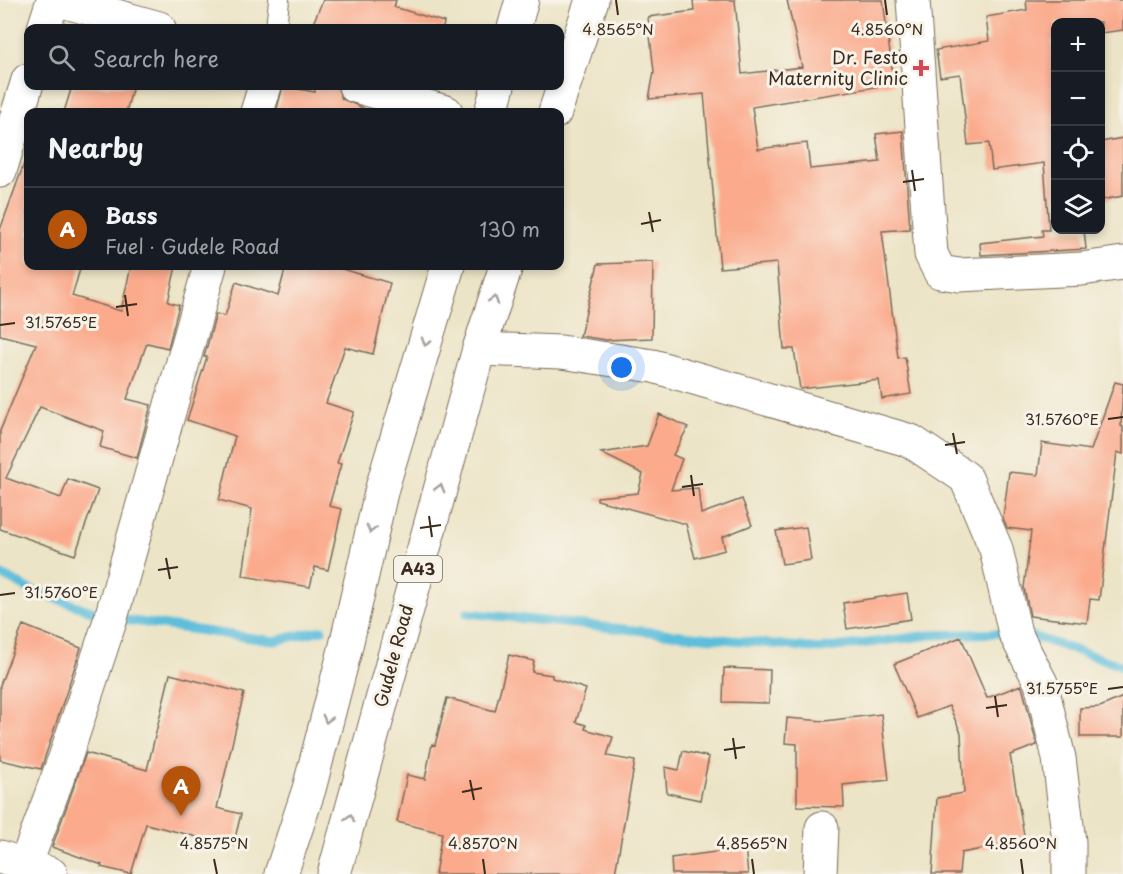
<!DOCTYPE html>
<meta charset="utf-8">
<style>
:root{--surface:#171b24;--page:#20242c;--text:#f1f3f6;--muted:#9ea1a6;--line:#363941;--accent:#b45309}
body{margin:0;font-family:"Playpen Sans",sans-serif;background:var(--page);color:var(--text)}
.controls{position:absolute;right:18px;top:18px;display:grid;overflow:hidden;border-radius:12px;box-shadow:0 3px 9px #0003}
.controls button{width:54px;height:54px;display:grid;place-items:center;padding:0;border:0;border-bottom:2px solid var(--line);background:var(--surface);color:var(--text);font:30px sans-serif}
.you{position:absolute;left:622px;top:368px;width:21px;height:21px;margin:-15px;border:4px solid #fff;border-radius:50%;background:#1a73e8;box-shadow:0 0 0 9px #1a73e833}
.badge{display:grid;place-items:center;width:39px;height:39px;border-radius:50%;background:var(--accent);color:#fff;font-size:20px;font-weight:700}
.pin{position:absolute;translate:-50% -50px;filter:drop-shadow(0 2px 3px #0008)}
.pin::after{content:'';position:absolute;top:32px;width:21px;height:18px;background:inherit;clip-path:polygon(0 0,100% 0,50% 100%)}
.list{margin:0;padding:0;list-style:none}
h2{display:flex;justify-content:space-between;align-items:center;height:78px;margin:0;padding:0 24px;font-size:26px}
h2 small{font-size:20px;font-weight:400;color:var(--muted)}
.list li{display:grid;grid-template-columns:39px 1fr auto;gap:18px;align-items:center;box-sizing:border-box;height:84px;padding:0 24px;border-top:2px solid var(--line)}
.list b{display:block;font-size:22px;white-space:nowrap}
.list p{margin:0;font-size:20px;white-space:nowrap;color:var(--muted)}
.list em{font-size:20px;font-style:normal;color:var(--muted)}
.icon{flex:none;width:33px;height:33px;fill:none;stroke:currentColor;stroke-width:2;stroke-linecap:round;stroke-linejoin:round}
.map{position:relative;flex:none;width:1123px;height:874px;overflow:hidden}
.search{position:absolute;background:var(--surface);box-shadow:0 3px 9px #0003;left:24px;top:24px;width:540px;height:66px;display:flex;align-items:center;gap:15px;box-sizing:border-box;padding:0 21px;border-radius:12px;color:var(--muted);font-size:22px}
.panel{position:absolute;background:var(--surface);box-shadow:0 3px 9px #0003;left:24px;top:108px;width:540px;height:162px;border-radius:12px}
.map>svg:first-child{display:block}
</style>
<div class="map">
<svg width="1123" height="874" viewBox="0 0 1123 874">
<rect width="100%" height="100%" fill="#f7f3e8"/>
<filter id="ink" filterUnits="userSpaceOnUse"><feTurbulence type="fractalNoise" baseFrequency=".0167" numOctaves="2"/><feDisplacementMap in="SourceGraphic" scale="12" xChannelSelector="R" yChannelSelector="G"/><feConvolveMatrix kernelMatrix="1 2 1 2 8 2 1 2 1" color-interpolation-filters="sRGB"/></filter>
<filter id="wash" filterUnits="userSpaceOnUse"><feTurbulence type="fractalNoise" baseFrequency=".008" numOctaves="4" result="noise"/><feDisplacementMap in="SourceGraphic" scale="24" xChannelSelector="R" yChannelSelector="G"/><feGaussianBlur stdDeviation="1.35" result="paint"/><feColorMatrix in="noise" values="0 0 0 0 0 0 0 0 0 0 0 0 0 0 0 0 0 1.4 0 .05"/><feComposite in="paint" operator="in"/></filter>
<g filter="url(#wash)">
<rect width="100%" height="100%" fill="#ece4c6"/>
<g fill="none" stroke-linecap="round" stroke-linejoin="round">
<!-- stream -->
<path stroke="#5dbedb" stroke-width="9" d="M0 574 29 589 111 618 274 641 322 630
M467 613 820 649 931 635 1009 633
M1023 633 1123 666"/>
</g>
<g id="blocks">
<!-- building -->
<path fill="#fbaa8c" d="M323 0H396L394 7 444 22 443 28H311Z
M693 0H735L742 74 802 67 787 0H883L894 84 752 107 758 149 807 143 810 169 880 162 876 134 903 131 910 229 882 231 898 358 905 357 911 394 882 399 879 380 800 389 794 349H784L777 263 720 268 704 94 649 99 654 72 648 17 694 11Z
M1026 0H1123V30L1101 33V22H1056V40L1052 41 1056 67V230H1084L1086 249 981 255 980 243 1043 236 1042 230H1049L1044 163 992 170 989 143 968 145 960 74 940 77 936 50 989 41 986 17 1027 10Z
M72 86H133L126 112H64Z
M283 86 315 92 316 86H337L342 99 363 108 362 112H276Z
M1123 138V196L1101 200V142Z
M25 161H28V266H81L72 296 121 311 131 266H176L168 302 179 305 168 348 147 343 127 399 151 405 137 458 100 447 104 431 40 407 6 478 61 498 68 479 98 490 75 555 0 529V431L36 344 0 335V230Z
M653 262 652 338 606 340 580 336 598 264Z
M286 266H332L390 283 373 354 345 347 326 403 354 412 337 463 341 464 329 506 342 509 328 570 315 567 310 587 243 576 252 509 219 500 235 436 187 420 207 357H204L216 314 225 316 236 282 278 296Z
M1115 382 1123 384 1121 426 1123 427V454L1117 452 1099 600 1090 599 1087 623 1030 616 1024 588 1031 531 1007 528 1003 518 1009 472 1038 475 1042 443 1091 450Z
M659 414 688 427 673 455 682 459 671 490 698 488 701 514 742 499 752 525 722 537 725 550 695 558 686 524 597 500V497L638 493 643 474 601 453 647 446Z
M806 527 811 560 782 564 776 531Z
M907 593 911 619 847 629 843 603Z
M23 625 81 648 41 769 0 760V685Z
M961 637 987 698 1021 685 1023 690 1037 745 1010 755 1025 841 961 853 959 874H932L937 798 964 793 961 733 949 706 917 718 894 664Z
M509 655 534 661 532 672 552 675V678L586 689 576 722 586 725 585 729 613 737 607 756 635 761 615 874H435L442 833 397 822 407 775 425 779 432 744 435 745 447 698 495 711Z
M724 668 770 670 769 703 723 702Z
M170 674 244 693 217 808 241 814 233 846 146 824 131 874 101 867 102 865 52 847 86 753 147 770Z
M1123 697V737H1080V708L1100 707Z
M881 714 889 780 843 785 844 807 797 806V744L785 743 787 718 825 721Z
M683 751 709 757 700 800 667 793 665 767 679 770Z
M745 848 748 874H672L671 858Z"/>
</g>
</g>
<g filter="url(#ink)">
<use href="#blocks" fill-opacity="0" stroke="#796b59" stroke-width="1.5"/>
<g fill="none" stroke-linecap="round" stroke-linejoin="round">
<!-- lane casing -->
<g stroke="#796b59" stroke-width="22">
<path id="lane" d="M276 28 279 0"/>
</g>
<!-- street casing -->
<g stroke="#796b59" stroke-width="35">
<path id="street" d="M59 0 159 28
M913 0 931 254 940 272 959 275 1082 269 1123 263
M44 28 53 0
M355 86 446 112
M257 112 265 86
M0 171 28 80
M479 349 561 352 653 366 911 441 966 478 996 549 1015 633 1041 683 1059 758 1069 842V874
M0 857 51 874
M22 874 66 755 111 618 210 266
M820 874 822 828"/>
</g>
<!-- highway casing -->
<g stroke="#796b59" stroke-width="35">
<path id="highway" d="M514 28 522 0
M491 112 498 86
M555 112 592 0
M281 874 309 789 345 650 382 488 448 266
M334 874 479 349 506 266"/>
</g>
<!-- lane -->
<use href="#lane" stroke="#fff" stroke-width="20"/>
<!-- street -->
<use href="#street" stroke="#fff" stroke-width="33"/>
<!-- highway -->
<use href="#highway" stroke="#fff" stroke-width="33"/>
</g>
<!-- one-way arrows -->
<defs><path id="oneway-chevron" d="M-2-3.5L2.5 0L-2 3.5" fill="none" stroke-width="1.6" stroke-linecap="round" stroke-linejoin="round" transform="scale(1.5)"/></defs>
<g stroke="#a79f9a">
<use href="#oneway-chevron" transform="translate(494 300) rotate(-72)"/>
<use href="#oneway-chevron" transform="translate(426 342) rotate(107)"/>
<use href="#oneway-chevron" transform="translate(440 488) rotate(-75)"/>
<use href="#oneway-chevron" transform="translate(371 529) rotate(104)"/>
<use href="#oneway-chevron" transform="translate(327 719) rotate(105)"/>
<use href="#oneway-chevron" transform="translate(350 818) rotate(-75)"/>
</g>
</g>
<!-- ticks -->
<path fill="none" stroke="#3b2a1e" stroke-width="2" d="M616 0 618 15M885 0 887 15M912 170 915 191M903 182 924 179M649 212 653 232M641 224 661 220M125 295 128 316M116 307 137 304M0 325 15 323M1108 419 1123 417M953 433 957 454M945 445 965 442M691 475 694 496M682 487 703 484M429 516 432 537M420 528 441 525M166 558 170 579M158 570 178 567M0 595 15 593M1108 689 1123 687M995 696 998 717M986 708 1007 705M733 738 736 759M724 750 745 747M470 780 474 800M462 792 482 788M214 859 217 874M483 859 485 874M752 859 754 874M1021 859 1023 874"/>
<!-- markers -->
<path fill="#d1495b" stroke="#f7f3e8" stroke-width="2" d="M918 59h6v6h6v6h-6v6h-6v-6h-6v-6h6z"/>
<g text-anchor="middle" stroke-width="6" stroke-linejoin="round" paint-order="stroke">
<!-- shield labels -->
<rect fill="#f7f3e8" stroke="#73665b" stroke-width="1.5" x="394" y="556" width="48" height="26" rx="4.5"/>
<g font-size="16" font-weight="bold" fill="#3b2a1e">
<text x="418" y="575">A43</text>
</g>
<!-- poi labels -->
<g font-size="18" fill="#3b2a1e" stroke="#f7f3e8" text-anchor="end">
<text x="908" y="64">Dr. Festo<tspan x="908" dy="21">Maternity Clinic</tspan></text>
</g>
<!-- street labels -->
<g font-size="18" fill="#3b2a1e" stroke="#f7f3e8">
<text transform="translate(394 656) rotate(-75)" y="6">Gudele Road</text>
</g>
</g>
<g font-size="15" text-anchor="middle" fill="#3b2a1e" stroke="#f7f3e8" stroke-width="6" stroke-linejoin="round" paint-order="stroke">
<text x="618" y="35">4.8565°N</text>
<text x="887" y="35">4.8560°N</text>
<text x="61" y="328">31.5765°E</text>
<text x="1062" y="425">31.5760°E</text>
<text x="61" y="598">31.5760°E</text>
<text x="1062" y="694">31.5755°E</text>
<text x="214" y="849">4.8575°N</text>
<text x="483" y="849">4.8570°N</text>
<text x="752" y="849">4.8565°N</text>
<text x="1021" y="849">4.8560°N</text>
</g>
</svg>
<div class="controls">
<button>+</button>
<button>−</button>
<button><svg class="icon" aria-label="locate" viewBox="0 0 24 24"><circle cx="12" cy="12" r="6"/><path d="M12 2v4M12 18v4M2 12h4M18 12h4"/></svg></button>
<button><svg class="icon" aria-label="layers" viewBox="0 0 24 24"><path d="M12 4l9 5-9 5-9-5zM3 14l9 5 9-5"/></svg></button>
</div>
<div class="you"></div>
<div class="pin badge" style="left:181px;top:816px">A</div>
<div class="search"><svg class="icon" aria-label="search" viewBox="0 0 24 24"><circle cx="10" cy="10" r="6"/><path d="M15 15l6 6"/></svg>Search here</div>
<section class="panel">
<h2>Nearby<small></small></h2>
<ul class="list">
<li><span class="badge">A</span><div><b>Bass</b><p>Fuel · Gudele Road</p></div><em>130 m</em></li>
</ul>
</section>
</div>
